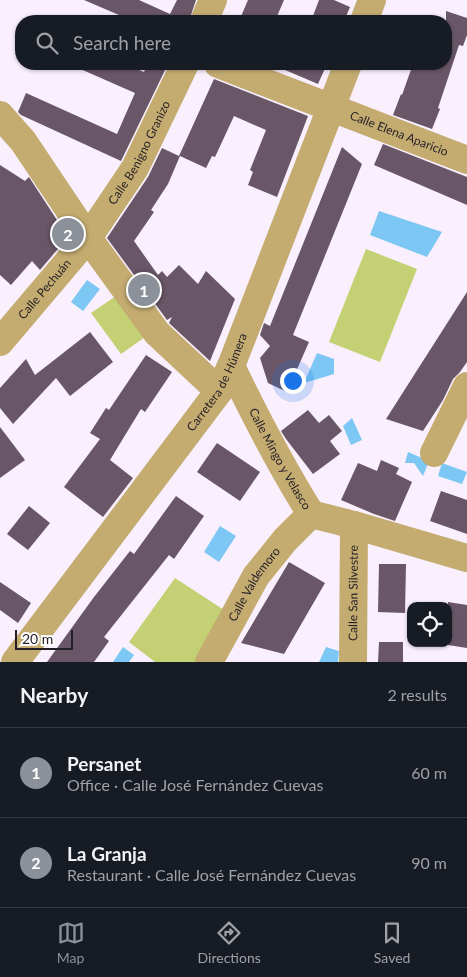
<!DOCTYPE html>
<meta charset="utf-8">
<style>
:root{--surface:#171b24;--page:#242831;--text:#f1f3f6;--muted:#9ea1a6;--line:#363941;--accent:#8c9099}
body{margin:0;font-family:Lato,sans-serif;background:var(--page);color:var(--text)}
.controls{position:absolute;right:15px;bottom:15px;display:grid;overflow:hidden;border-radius:10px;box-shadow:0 1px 4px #0004}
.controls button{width:45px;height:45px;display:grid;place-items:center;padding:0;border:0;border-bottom:1px solid var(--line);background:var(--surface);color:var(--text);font:25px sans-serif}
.scale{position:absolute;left:15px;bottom:12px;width:58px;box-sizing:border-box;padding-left:5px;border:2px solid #241e26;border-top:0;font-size:14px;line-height:18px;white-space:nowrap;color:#241e26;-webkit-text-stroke:4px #fff;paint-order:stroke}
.you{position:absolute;left:292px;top:380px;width:18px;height:18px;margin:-12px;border:4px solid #fff;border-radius:50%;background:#1a73e8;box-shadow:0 0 0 8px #1a73e833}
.badge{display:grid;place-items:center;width:32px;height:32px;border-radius:50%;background:var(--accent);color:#fff;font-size:16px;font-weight:700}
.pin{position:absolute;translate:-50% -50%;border:2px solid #fff;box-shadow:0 1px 5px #0006}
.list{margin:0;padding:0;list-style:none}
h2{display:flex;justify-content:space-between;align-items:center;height:65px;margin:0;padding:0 20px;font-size:21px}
h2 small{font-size:16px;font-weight:400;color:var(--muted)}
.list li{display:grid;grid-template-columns:32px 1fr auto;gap:15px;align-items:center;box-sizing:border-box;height:90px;padding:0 20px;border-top:1px solid var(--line)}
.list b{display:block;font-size:19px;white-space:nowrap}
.list p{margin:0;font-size:16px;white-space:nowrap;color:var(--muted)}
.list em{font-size:16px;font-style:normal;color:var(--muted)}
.icon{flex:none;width:28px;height:28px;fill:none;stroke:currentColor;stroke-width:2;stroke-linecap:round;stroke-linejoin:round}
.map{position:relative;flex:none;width:467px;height:662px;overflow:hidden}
.search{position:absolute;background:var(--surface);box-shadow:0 1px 4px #0004;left:15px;right:15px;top:15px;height:55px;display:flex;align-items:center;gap:12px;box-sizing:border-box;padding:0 18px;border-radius:20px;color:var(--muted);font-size:19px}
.sheet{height:245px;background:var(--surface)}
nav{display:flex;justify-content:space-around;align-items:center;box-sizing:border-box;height:70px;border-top:1px solid var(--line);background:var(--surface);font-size:14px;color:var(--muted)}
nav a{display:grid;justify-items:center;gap:2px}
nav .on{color:var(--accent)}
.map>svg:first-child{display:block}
</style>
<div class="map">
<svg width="467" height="662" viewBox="0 0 467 662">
<rect width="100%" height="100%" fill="#f9effd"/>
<!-- green -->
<path fill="#c3d073" d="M366 249 417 269 380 362 329 342Z
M116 296 145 337 121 354 91 313Z
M175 578 224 610 199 662H155L129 642Z"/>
<!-- water -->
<path fill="#7cc7f3" d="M379 211 442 232 427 257 370 235Z
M87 280 100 289 83 311 71 302Z
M317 353 334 359V374L304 383Z
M352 418 362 440 351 445 343 426Z
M408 452 429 461 423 476 414 463H405Z
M442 463 467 472 462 484 438 476Z
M220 526 236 536 219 562 204 552Z
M123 647 134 655 129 662H113Z
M326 647 339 651 338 662H319Z"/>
<!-- building -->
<path fill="#695666" d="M84 0H139L170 14 177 0H196L189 21H133Z
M248 0H284L275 21H239Z
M319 0H334L350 7 344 21H311Z
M446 11 467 18V35L463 46 459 45 438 108 440 109 432 129 393 115 401 94 402 95 413 64H446Z
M69 64H124L144 72 148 64H168L121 161 21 115 18 112 26 93 117 134 135 93Z
M271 64H327L318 84Z
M214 79 308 116 277 197 248 185 253 172 250 170 266 130 234 116 215 157 212 156 206 168 180 156 168 184 151 210 154 212 134 241 158 275 162 271 167 277 179 265 198 284 206 271 235 299 210 361 169 323 172 317 167 320 107 238 148 177 162 148 179 156Z
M383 144 467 177V205L374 165Z
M342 147 362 164 293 335 309 342 287 392 268 383 260 358 270 346 260 335 264 323 270 326Z
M0 165 25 181 29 177 68 237 40 270 32 261 11 285 0 275Z
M467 292V362L460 372 453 379 443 400 423 431 386 419Z
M90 332 113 362 70 396 56 378 13 424 0 408V388L26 359 35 375Z
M146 355 172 372 145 412 141 409 110 460 133 478 103 517 64 487 100 439 90 433 106 408 109 410Z
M308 410 319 423 329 415 342 431 330 441 340 454 313 474 286 439 281 431Z
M0 427 25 460 0 478Z
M217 443 260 472 240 501 197 472Z
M381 460 399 468 396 474 412 482 395 521 374 514 341 500 358 463 377 471Z
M441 491 467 500V534L430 521Z
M176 496 204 516 174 559 169 555 104 637 109 641 94 662H47L94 597 130 551 134 554Z
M29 506 50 523 28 550 7 534Z
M289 562 325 583 284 654 241 643Z
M379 564H406L405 613 378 612Z
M0 582 31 603 18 623 0 610Z
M448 602 467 605V648L448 645Z
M379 642H403V662H378Z"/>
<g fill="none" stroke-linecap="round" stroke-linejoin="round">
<!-- minor -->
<g stroke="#c4ac71" stroke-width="28">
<path d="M204 21 213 0"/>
<path d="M364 21 372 0"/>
<path id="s1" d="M218 64 467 160"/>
<path d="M0 115 23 141 88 238 157 333 219 391"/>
<path id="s2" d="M0 342 88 238 135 168 185 64"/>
<path id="s3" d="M231 366C256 418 281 466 311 514L354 525 467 558"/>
<path d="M434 453 467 386"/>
<path id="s4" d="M15 662 219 391 231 366 348 64"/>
<path id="s5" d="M209 662 256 576 285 540 311 514"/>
<path id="s6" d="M353 662 354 525"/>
</g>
</g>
<g text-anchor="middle" stroke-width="5" stroke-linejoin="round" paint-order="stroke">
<!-- street labels -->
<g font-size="12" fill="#241e26" stroke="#fff">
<text dy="4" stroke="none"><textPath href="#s1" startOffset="194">Calle Elena Aparicio</textPath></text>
<text dy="4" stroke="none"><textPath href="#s2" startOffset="236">Calle Benigno Granizo</textPath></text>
<text dy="4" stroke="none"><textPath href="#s2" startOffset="69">Calle Pechuán</textPath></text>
<text dy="4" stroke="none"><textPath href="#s4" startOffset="346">Carretera de Húmera</textPath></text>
<text dy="4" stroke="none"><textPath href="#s3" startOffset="105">Calle Mingo y Velasco</textPath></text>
<text dy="4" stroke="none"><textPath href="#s5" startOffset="90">Calle Valdemoro</textPath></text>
<text dy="4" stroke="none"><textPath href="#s6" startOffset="69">Calle San Silvestre</textPath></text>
</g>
</g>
</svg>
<div class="controls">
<button><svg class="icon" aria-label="locate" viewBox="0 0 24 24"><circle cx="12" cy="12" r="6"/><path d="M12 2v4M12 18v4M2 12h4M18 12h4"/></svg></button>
</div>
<div class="scale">20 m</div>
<div class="you"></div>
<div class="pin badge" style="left:144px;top:290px">1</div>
<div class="pin badge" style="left:68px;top:234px">2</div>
<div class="search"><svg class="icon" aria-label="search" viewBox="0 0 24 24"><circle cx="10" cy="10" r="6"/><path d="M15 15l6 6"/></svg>Search here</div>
</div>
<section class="sheet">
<h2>Nearby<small>2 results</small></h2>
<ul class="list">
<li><span class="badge">1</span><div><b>Persanet</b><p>Office · Calle José Fernández Cuevas</p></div><em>60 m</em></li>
<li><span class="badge">2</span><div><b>La Granja</b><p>Restaurant · Calle José Fernández Cuevas</p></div><em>90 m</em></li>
</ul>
</section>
<nav>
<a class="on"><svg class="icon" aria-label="map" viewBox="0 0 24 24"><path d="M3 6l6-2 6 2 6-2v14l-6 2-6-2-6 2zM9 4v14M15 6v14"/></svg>Map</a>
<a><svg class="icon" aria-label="directions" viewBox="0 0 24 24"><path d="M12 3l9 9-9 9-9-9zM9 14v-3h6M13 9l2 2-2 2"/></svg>Directions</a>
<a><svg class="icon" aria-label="saved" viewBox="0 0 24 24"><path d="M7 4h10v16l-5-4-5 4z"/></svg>Saved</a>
</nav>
